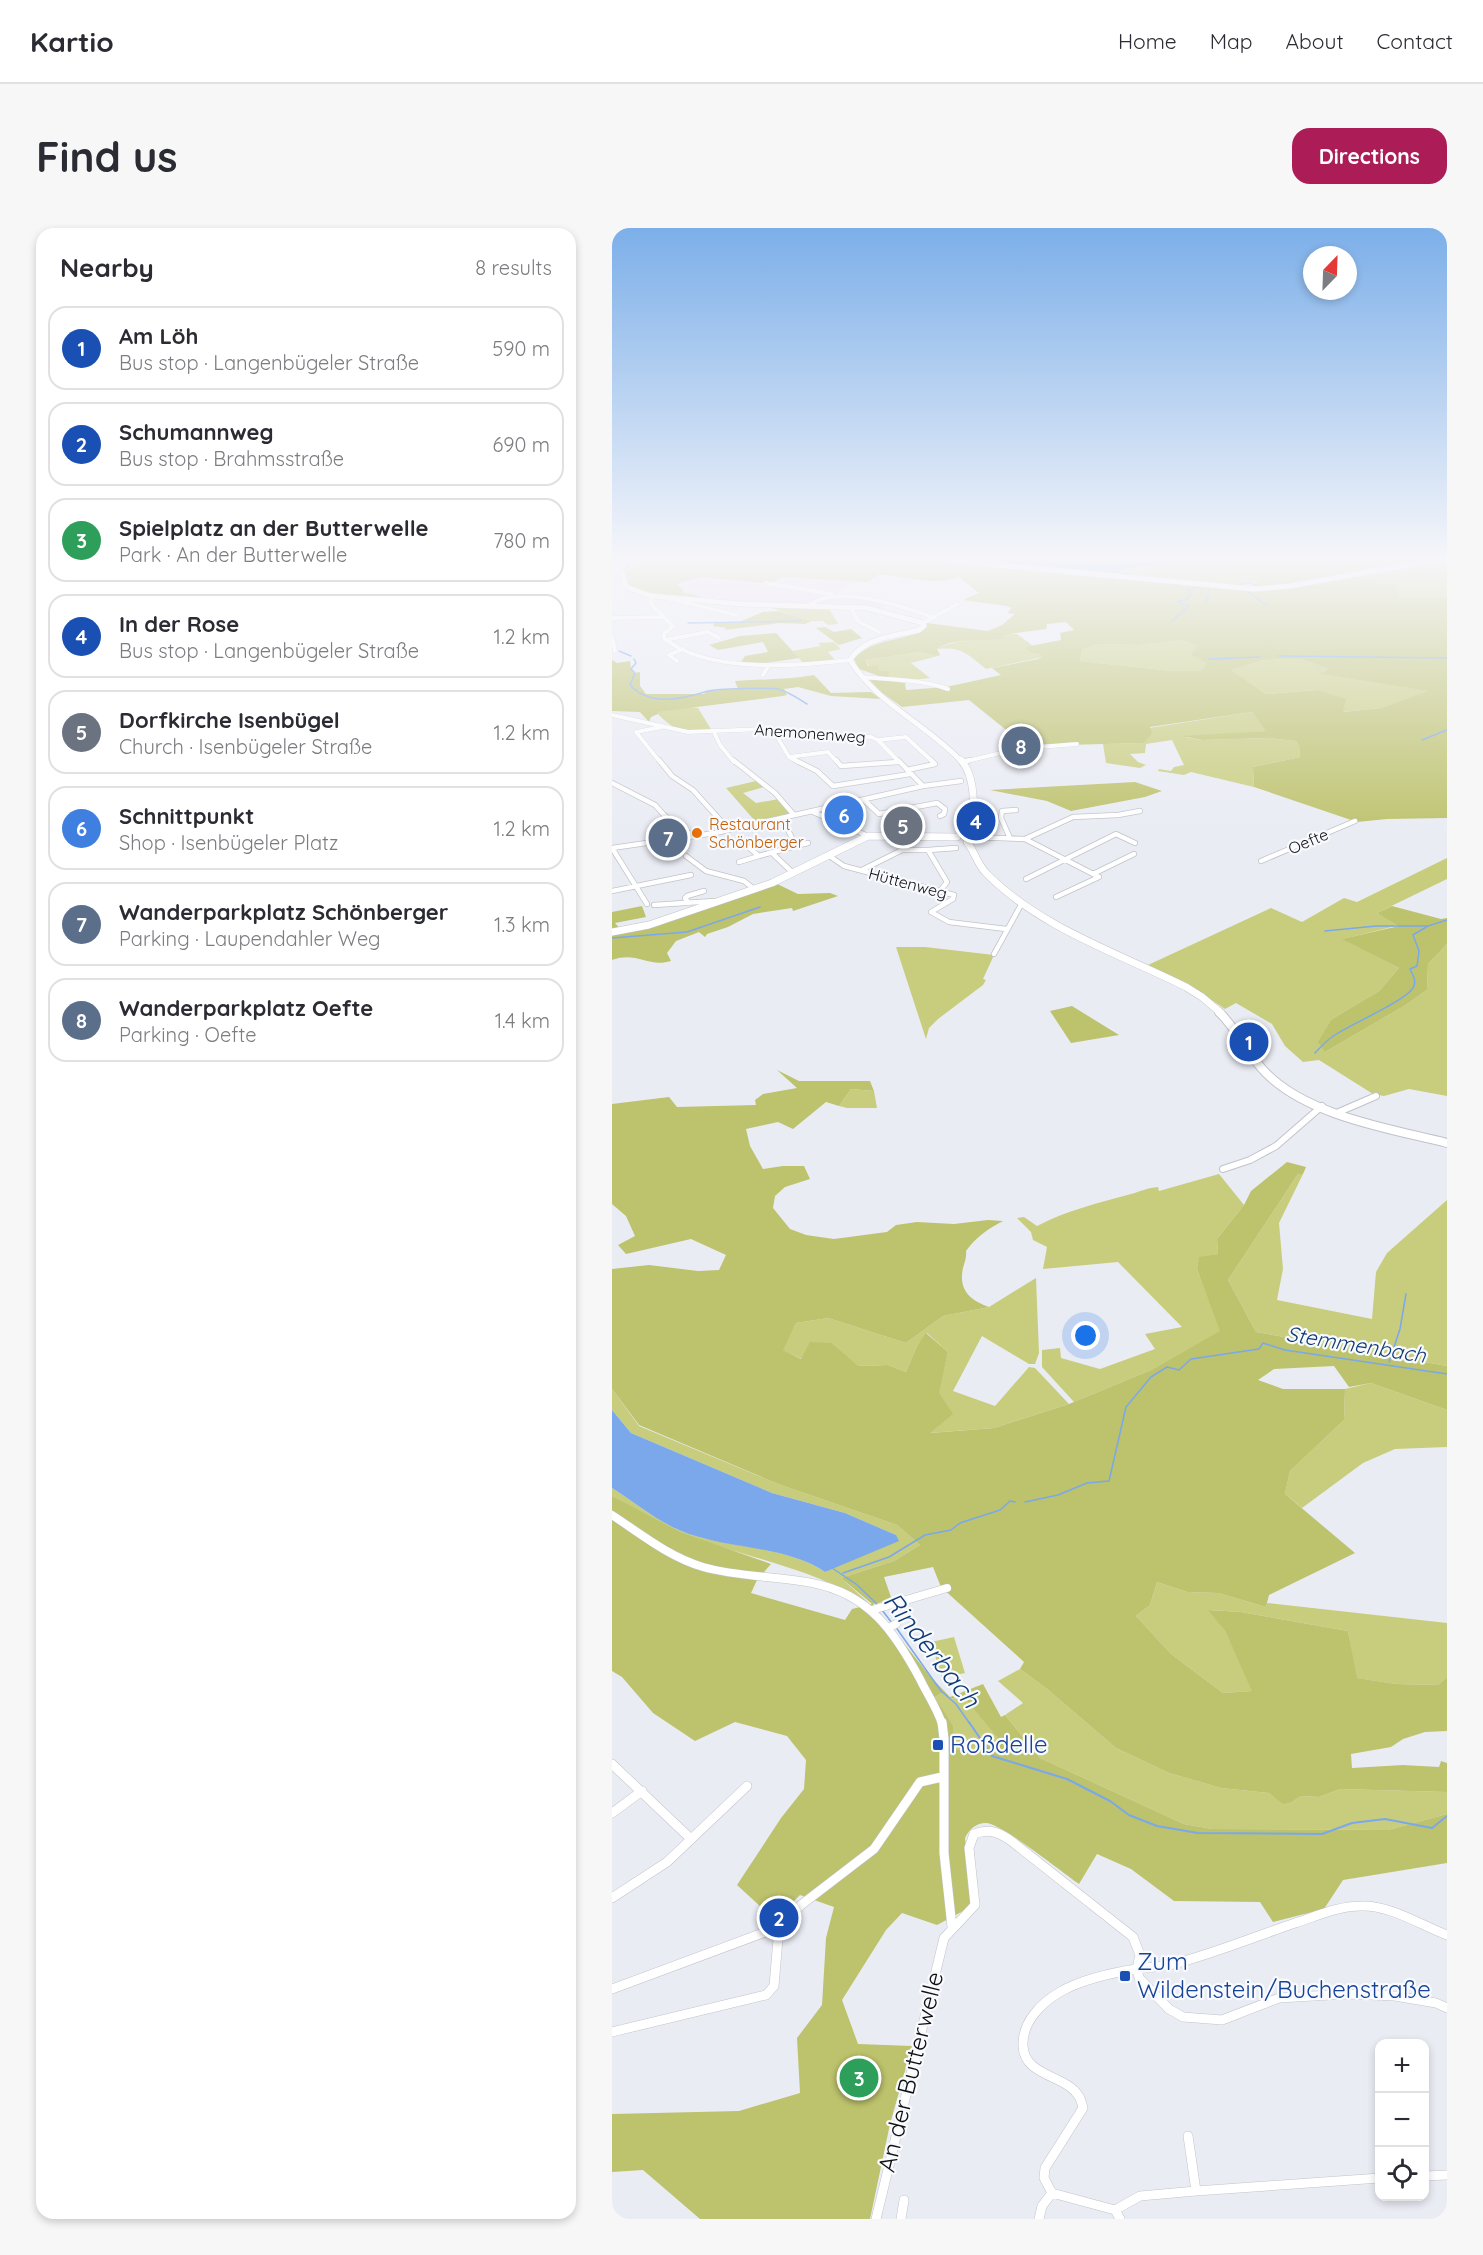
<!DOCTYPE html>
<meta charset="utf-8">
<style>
:root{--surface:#fff;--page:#f7f7f7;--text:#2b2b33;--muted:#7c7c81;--line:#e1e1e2;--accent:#ac1d57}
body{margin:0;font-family:Quicksand,sans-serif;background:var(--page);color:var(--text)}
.controls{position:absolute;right:18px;bottom:18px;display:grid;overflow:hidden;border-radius:12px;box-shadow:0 3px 9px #0003}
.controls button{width:54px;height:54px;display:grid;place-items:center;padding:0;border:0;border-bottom:2px solid var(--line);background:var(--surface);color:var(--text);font:30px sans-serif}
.compass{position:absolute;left:691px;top:18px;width:54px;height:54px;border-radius:50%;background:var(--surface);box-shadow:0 3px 9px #0003;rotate:23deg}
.you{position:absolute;left:474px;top:1108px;width:21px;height:21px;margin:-15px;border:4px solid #fff;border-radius:50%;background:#1a73e8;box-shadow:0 0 0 9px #1a73e833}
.badge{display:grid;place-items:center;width:39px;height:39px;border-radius:50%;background:var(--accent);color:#fff;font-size:20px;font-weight:700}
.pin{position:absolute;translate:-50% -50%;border:3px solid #fff;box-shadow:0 2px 6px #0006}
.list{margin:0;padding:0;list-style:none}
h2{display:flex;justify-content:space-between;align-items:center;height:78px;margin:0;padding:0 24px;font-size:26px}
h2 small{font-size:20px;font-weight:400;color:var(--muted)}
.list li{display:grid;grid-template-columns:39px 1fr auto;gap:18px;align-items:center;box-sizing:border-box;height:84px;margin:0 12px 12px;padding:0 12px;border:2px solid var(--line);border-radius:18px}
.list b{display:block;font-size:22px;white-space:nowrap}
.list p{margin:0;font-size:20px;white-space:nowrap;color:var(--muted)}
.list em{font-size:20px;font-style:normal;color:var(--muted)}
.icon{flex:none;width:33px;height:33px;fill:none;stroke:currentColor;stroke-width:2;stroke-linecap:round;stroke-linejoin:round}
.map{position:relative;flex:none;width:835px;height:1991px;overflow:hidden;border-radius:18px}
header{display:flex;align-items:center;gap:36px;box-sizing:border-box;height:84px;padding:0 30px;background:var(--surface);border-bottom:2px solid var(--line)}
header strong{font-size:28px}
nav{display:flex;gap:33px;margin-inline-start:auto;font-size:21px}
.intro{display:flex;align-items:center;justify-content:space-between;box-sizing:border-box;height:144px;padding:0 36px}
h1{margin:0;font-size:42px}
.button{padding:15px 27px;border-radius:18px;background:var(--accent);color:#fff;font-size:21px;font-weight:700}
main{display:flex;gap:36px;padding:0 36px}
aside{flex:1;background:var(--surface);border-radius:18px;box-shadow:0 3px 9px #0003}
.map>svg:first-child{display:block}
</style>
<header>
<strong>Kartio</strong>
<nav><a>Home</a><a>Map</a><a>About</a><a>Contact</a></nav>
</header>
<div class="intro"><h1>Find us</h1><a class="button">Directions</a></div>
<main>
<aside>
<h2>Nearby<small>8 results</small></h2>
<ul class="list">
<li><span class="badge" style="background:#1a4fb4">1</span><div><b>Am Löh</b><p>Bus stop · Langenbügeler Straße</p></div><em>590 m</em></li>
<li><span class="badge" style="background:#1a4fb4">2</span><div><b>Schumannweg</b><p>Bus stop · Brahmsstraße</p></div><em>690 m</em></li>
<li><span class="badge" style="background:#2e9e5b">3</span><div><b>Spielplatz an der Butterwelle</b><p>Park · An der Butterwelle</p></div><em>780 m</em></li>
<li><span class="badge" style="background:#1a4fb4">4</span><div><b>In der Rose</b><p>Bus stop · Langenbügeler Straße</p></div><em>1.2 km</em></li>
<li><span class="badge" style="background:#6b7280">5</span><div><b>Dorfkirche Isenbügel</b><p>Church · Isenbügeler Straße</p></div><em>1.2 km</em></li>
<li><span class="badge" style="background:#3f7fe0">6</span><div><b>Schnittpunkt</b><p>Shop · Isenbügeler Platz</p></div><em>1.2 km</em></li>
<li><span class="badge" style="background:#5c6f8a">7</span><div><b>Wanderparkplatz Schönberger</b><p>Parking · Laupendahler Weg</p></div><em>1.3 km</em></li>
<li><span class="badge" style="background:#5c6f8a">8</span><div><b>Wanderparkplatz Oefte</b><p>Parking · Oefte</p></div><em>1.4 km</em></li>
</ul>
</aside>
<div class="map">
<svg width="835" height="1991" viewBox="0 0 835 1991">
<rect width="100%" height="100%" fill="#eaecf4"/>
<!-- medical -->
<path fill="#ecddef" d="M95 346 111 350 157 356 165 353 169 349 256 354 250 357 240 356 226 363 222 368 288 377 272 378 268 381 98 373 46 365 63 354Z"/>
<!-- green -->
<path fill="#c8cd7d" d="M580 332H593L651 353 620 358 509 345 514 341Z
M828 332H835V370H786L735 349Z
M153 378 216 379 226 396 216 397 211 393H200Z
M389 406H405L421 418 414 419 429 423 431 429 374 441C356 426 349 418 325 421 337 413 372 411 389 406Z
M569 412 585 418 596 435 591 443H560L468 433 470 422 485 416 528 417Z
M222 414 229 421 216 424 224 433 193 437 180 423 209 418 206 415Z
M308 424 326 428 299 435 318 450C298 453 264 453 253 432Z
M689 431 718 441 709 446 818 463 769 480 730 484 704 462 654 466 618 442 652 432Z
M77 479 86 480 100 503C72 504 64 505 44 484Z
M640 484 655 503 573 509 589 512 656 510 684 513 687 518 688 529 641 539 642 559 579 544 572 547 546 543 547 541 559 543 562 539 572 537 560 512 534 516 533 525 518 526 526 534 534 537 528 540 494 535 491 516 532 515 537 500Z
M144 553 152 559 131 565 144 575 167 571 180 586 144 594 114 560Z
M835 630V651L765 685 788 697 731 711 787 740 767 763 720 791 713 824 792 778 815 762 816 736 835 716V868L797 861 772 868 761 866 707 832 691 834 673 818 660 796 624 775 613 781 578 758 536 737 659 680 690 694 732 670 745 674Z
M284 719H313L382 727 371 751 374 752 371 757 326 791 317 800 314 811Z
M239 861 262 863 265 880H235L227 878Z
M607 946 632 977 605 1011 606 1026 587 1030 585 1041 609 1103 539 1142 462 1174 430 1139V1122L448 1120 449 1130 488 1141 543 1121 533 1106 570 1099 506 1034 431 1041 435 1019 421 1012 419 1004 405 990 412 989 425 998C455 982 487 975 519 966 529 963 536 960 546 959L547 963Z
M686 946H691L667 995 671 1041 665 1072 760 1091 764 1044 775 1025 835 972V1138L644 1104 616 1052Z
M424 1050 427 1125 423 1136H417L370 1108 341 1163 383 1178 417 1139 423 1140 457 1176 382 1200 317 1205 336 1124 315 1105 305 1118 294 1144 276 1137 245 1138 220 1115 190 1131 170 1122 184 1095 216 1090 294 1115 331 1088 377 1079Z
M759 1155 835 1182V1219L783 1221 751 1235 690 1280 673 1266 678 1243 732 1192 733 1161Z
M0 1161 27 1198 166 1256 285 1297 308 1317 282 1333 229 1350 259 1377C206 1341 130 1329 69 1305 45 1295 22 1281 0 1268V1260C21 1273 43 1292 67 1302 113 1322 171 1315 213 1344L284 1307 233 1285 160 1265 19 1205 0 1182Z
M545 1354 575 1364 606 1365 654 1379 655 1375 835 1395V1449L826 1457 784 1456 744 1450 736 1403 629 1384 597 1382 613 1403 641 1463 611 1465 559 1426 524 1388 538 1377Z
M342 1409 353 1445 330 1450 319 1414Z
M408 1441 435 1461 504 1520 557 1545 609 1560 657 1565 670 1574H680L689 1568 707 1569 728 1561 835 1564V1586L776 1602 600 1601 572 1596 428 1530 393 1487 411 1475 386 1453Z
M330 1465 336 1470 353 1471 388 1511 364 1523 341 1521 340 1498 323 1469Z"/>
<!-- forest -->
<path fill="#bdc26c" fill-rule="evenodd" d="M30 332H330L509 345 643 360 642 356 649 352 593 332H819L737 349 783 356 786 370H835V590L775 591 745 594 642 559 641 539 688 529 687 518 684 513 656 510 590 512 570 508 654 503 640 484 538 499 540 505 532 515 414 518 357 472 290 479 269 464 256 450 293 455 294 462 334 459 389 447 380 440 426 431 430 429 428 426 418 424 413 419 449 412 448 405 462 402 454 394 435 396 434 401 390 407 393 410C372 414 341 409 325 421L328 427 326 428 308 424 253 432 256 438H266L267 443H277L276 451 247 441 242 431C263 407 299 415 315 398V395L376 403 390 397 403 386 395 385 400 380 395 378 351 372 367 365 347 349C324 358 292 349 268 346L256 354 169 349 161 356 89 349 65 356 71 362V365L80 366 90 370C63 370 41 367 16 358L12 345ZM569 412 585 418 579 427 595 435 590 443H560L468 433 470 422 485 416 528 417ZM689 431 717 441 708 446 816 463 769 480 731 484 734 471 705 462 654 466 619 442 652 432Z
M167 383 200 393 193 396 168 395 112 402 115 400 101 398 103 394H127L151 384Z
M213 399 222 404 239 401 250 410 227 417 204 400Z
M164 405 187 430 154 435 129 434 133 428 156 424 151 414 106 422 97 417 128 408Z
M0 432 5 435 18 433 19 441 23 445 28 444V458L34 466H92L95 463 126 461 123 453C150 451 176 452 202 447L219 465 259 464 269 471 219 468 186 459 172 461 175 467 171 468 45 484 46 486 39 489 37 494 28 484 0 483Z
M523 554 550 563 533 569 459 583 435 573 378 562Z
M161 654 186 666 218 665 226 668 181 683 180 680 141 686 116 699 95 706 93 709 87 704 64 713 55 725 59 733C36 740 25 723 0 732V684L35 677 30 678 34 689 3 695 10 703Z
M780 678 829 691 835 690V716L816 736 815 762 792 778 713 824 706 814 720 791 767 763 787 740 730 711 787 698 765 685Z
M460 778 507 807 459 815 438 783Z
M165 842 187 853H258L262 863 239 861 227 878 214 874 181 901 166 894 134 901 138 918 151 941 171 938H192L198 951 173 959 163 968 161 980 178 1001 194 1007 222 1011 275 1004 284 997 305 994 342 996 376 992 391 993C376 1001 364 1009 354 1023 355 1033 350 1038 350 1048 349 1065 362 1074 377 1079L331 1088 294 1115 216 1090 184 1095 171 1122 189 1131 198 1114 220 1115 246 1138 276 1137 294 1144 305 1118 314 1105 336 1124 327 1165 341 1186 318 1205 382 1200 457 1176 539 1142 608 1103 585 1041 587 1029 606 1026 605 1011 632 977 639 963 675 934 694 939 691 946H686L616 1052 644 1104 835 1138V1182L759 1155 737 1159 722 1138 662 1141 646 1152 671 1161H733L732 1192 678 1243 673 1266 743 1325 657 1367 654 1379 606 1365 575 1364 545 1354 538 1377 524 1388 559 1426 611 1465 640 1463 613 1403 596 1382 629 1384 736 1403 745 1450 784 1456 826 1457 835 1449V1503L813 1504 791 1511 779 1519 739 1526 740 1540 791 1537 827 1539 829 1533 835 1535V1564L728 1561 707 1569 689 1568 680 1574 671 1576 657 1565 609 1560 557 1545 504 1520 435 1461 408 1441 412 1434 329 1359 321 1339 272 1349 280 1372 261 1376 317 1447 338 1469 371 1456 389 1489 393 1487 428 1530 572 1596 600 1601 776 1602 835 1586V1635L731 1652 712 1681 661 1694 648 1674 562 1673 519 1641 485 1626 467 1656C451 1645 389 1595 374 1595 363 1595 357 1602 353 1610L359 1674 353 1682 325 1697 290 1685 274 1702 230 1772 246 1816 300 1818 278 1896 258 1991H88L31 1942 0 1944V1886L127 1883 188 1865 185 1810 210 1777 214 1710 222 1679 188 1667 163 1692 125 1657 169 1590 192 1561 194 1532 175 1508 123 1494 83 1513 41 1485 10 1449 0 1443V1268L68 1304 159 1336 145 1352 139 1365 233 1392 240 1381 260 1376 229 1350 282 1333 308 1317 285 1297 166 1256 27 1197 0 1161V1041L37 1037 86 1043 107 1042 114 1027 79 1011 14 1026 6 1017 23 1008 14 988 0 976V876L57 869 65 879 144 877 143 872 151 866 185 860ZM330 1465 336 1470 353 1471 387 1511 364 1523 341 1521V1498L323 1469Z"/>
<!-- water -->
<path fill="#7aa8eb" d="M359 332H580L514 341 505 346Z
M0 1182 19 1205 160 1265 233 1285 284 1307 287 1313 213 1344C172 1316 112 1322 67 1302 43 1292 21 1273 0 1260Z"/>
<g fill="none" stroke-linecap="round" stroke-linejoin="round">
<!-- stream-far1 -->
<path stroke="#7aa8eb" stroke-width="1.5" d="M12 342 17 338 14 337
M507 345 523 347
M624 357 638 355 646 358
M635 363 654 377
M594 374 598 359
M560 393 577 378 566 374 575 371 579 365 575 362 586 359
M76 395 189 393
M7 423 19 428
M667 428 835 430
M22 431 24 435 19 441 23 445 18 457C38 479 71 471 96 463 105 461 157 459 166 461 175 463 187 471 195 476
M597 431 648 429
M810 512 835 502
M713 703 764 698H816
M0 710 75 704 148 679
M703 825C708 820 714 813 720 809 736 797 797 772 802 758 804 752 801 747 798 741L805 738 807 723 801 707 816 698 835 692
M777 1134 788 1101 794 1066
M413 1274 446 1267 475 1255 497 1253 514 1179 539 1149 555 1139 567 1142 579 1131 647 1121 651 1115 673 1122 835 1146
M220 1340 244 1356 265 1376
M231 1345 277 1329 313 1307 339 1302 348 1295 388 1282 398 1273 403 1274
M270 1382 280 1395
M283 1398 329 1463 344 1476 358 1496"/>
<!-- stream -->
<path stroke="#7aa8eb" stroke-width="2" d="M357 1494 380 1528 455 1551 498 1573 517 1587 545 1598 586 1605 710 1606 740 1595 773 1591 820 1600 835 1588"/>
<!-- street-far4 casing -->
<g stroke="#c0c3ca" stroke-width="4.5">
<path id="street-far4" d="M153 355 220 366 219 369
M40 368 39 376 61 398 52 406V410C94 446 186 438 238 432
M55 370 124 387
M197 378C223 355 292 379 321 389
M238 379 246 393 267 404
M0 390 51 389
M311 395 346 376
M0 409 3 423
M53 412 96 404 107 410
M65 433 57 427 71 421
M151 447 157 437
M250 449C279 452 309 451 336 461
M0 487 76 504 152 501 259 509 266 512 287 534
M164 501 163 505 177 529 186 534
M102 504 108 517 122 534
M266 512 294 509 321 534
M427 519 465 516
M177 529 216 524 225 534
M48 534 24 504 50 499
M351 534 413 519"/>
</g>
<!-- street-far3 casing -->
<g stroke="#c0c3ca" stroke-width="6">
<path id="street-far3" d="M47 532 60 548 81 562 117 602
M121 532 163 565 182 587
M183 532 205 543 221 558 298 546
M224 532 229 538 286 534
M286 532 311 558
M350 534 358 532
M295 542 323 536 319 532
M0 555 43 577 53 588 81 608
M252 572 267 586 325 575 333 581 332 586 328 588
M201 584 256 608
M360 609 413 611 461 589 506 587 528 583
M398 610 389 590 390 583 404 582
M413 611 487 649
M129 613 147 628 184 618 176 602
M184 618 196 615
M0 620 103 605 311 558 349 553
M0 620 35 676
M316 622 344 620
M160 625 181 645
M216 627 232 638 342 667 341 671 319 684 337 694 394 701
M74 628 94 643 132 653 142 661
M649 633 743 593
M127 634 147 628
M250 642 290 622H316L335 654 328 663
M481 646 522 626
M414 651 504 606 523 615
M0 663 79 647
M444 669 487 649
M77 675 73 670 75 668 92 663
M42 677 102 673
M382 726 410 675"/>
</g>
<!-- street-far2 casing -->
<g stroke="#c0c3ca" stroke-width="8">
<path id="street-far2" d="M727 884 764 868
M611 941 638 932 664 918 710 878"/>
</g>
<!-- street-far1 casing -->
<g stroke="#c0c3ca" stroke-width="9">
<path id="street-far1" d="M0 1287C29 1306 57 1329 91 1339 126 1349 164 1348 200 1355 257 1366 282 1403 308 1451 315 1466 325 1480 330 1496
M260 1382 335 1360
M276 1400 284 1396"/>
</g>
<!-- street casing -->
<g stroke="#c0c3ca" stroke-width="10">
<path id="street" d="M330 1494 332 1511V1625L340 1699
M0 1536 79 1611
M0 1585 30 1563
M0 1670 55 1634 135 1558
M0 1761 167 1699
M0 1804 154 1767 162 1758 167 1699 189 1677 262 1621 308 1554 330 1549
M576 1908 584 1963 768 1950
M812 1948 835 1947
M503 1982 528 1968 584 1963
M264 1991 332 1710 363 1677 357 1620 362 1606C376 1600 386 1604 398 1612L521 1709 528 1727 525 1741 527 1750 557 1781 571 1789 610 1792 667 1770 735 1766 783 1768 824 1775 835 1780
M289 1991 292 1972
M427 1991 430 1978 440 1965
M508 1991 503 1982 440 1965 432 1950 433 1940 471 1880C470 1876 469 1871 466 1867 453 1847 412 1848 411 1818 410 1794 429 1775 448 1764 472 1750 503 1744 531 1740 540 1739 549 1739 558 1737 601 1726 642 1709 683 1695 705 1688 726 1678 749 1678 779 1677 808 1697 835 1707"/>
</g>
<!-- secondary-far2 casing -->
<g stroke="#c0c3ca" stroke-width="6">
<path id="secondary-far2" d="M331 332 642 361 678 358 823 332
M0 340 10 344 14 359 39 368 129 376 255 380 311 395 312 398 307 402C284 408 252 409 238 432 265 476 316 497 350 534"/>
</g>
<!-- secondary-far1 casing -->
<g stroke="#c0c3ca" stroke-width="8">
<path id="secondary-far1" d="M349 532C364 549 364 586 356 607
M355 614C363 624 365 636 374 645 428 700 506 725 574 759L590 769 609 785
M0 704 37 697 160 655 256 608 345 609"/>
</g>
<!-- secondary casing -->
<g stroke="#c0c3ca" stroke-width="10">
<path id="secondary" d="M607 784C626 802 636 828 655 846 697 888 779 901 835 915"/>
</g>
<!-- street-far4 -->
<use href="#street-far4" stroke="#fff" stroke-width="4"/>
<!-- street-far3 -->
<use href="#street-far3" stroke="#fff" stroke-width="4.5"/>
<!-- street-far2 -->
<use href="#street-far2" stroke="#fff" stroke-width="6"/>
<!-- street-far1 -->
<use href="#street-far1" stroke="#fff" stroke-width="8"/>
<!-- street -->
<use href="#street" stroke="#fff" stroke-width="9"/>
<!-- secondary-far2 -->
<use href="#secondary-far2" stroke="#fff" stroke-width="5"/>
<!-- secondary-far1 -->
<use href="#secondary-far1" stroke="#fff" stroke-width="7"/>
<!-- secondary -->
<use href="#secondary" stroke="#fff" stroke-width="8"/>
</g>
<!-- sky -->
<linearGradient id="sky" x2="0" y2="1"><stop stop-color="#7cafe9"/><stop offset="0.54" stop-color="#f6f6fa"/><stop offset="1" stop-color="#f6f6fa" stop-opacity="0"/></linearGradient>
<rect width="835" height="611" fill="url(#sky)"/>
<!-- markers -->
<circle fill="#e8710a" stroke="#f8fafe" stroke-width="2" cx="85" cy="605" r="6"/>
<g fill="#1a4fb4" stroke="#f8fafe" stroke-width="2">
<rect x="320" y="1511" width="12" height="12" rx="3"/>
<rect x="507" y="1742" width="12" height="12" rx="3"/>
</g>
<g text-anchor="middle" stroke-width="4.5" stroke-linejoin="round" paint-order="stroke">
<!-- far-street labels -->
<g font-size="16" fill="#0f0f12" stroke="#f8fafe">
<text transform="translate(198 505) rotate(4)" y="6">Anemonenweg</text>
<text transform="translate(696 613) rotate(-23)" y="6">Oefte</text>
<text transform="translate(296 655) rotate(15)" y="6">Hüttenweg</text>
</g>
<!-- far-food labels -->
<g font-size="16" fill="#c56008" stroke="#f8fafe" text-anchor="start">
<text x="97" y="602">Restaurant<tspan x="97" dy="18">Schönberger</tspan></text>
</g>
<!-- water labels -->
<g font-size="21" font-style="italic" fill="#0f3b76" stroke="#f8fafe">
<text transform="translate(744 1117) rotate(9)" y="7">Stemmenbach</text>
</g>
<!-- near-transit labels -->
<g font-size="24" fill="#164399" stroke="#f8fafe" text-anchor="start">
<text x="338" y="1525">Roßdelle</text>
<text x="525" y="1742">Zum<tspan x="525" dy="28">Wildenstein/Buchenstraße</tspan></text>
</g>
<!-- near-street labels -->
<g font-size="24" fill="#0f0f12" stroke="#f8fafe">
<text transform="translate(299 1844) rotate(-76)" y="8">An der Butterwelle</text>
</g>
<!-- near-water labels -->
<g font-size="26" font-style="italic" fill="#0f3b76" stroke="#f8fafe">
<text transform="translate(320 1422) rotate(52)" y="9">Rinderbach</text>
</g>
</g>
</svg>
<div class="controls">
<button>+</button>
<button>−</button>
<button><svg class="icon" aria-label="locate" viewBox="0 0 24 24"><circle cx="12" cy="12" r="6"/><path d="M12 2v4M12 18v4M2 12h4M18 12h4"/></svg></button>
</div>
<svg class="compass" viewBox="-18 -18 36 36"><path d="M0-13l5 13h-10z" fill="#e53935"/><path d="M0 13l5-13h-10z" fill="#7c7c81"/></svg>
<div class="you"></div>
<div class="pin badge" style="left:637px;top:814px;background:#1a4fb4">1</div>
<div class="pin badge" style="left:167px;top:1690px;background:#1a4fb4">2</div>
<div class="pin badge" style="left:247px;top:1850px;background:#2e9e5b">3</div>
<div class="pin badge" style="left:364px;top:593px;background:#1a4fb4">4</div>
<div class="pin badge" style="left:291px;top:598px;background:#6b7280">5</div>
<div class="pin badge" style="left:232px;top:587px;background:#3f7fe0">6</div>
<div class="pin badge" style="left:56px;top:610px;background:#5c6f8a">7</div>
<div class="pin badge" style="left:409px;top:518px;background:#5c6f8a">8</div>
</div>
</main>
